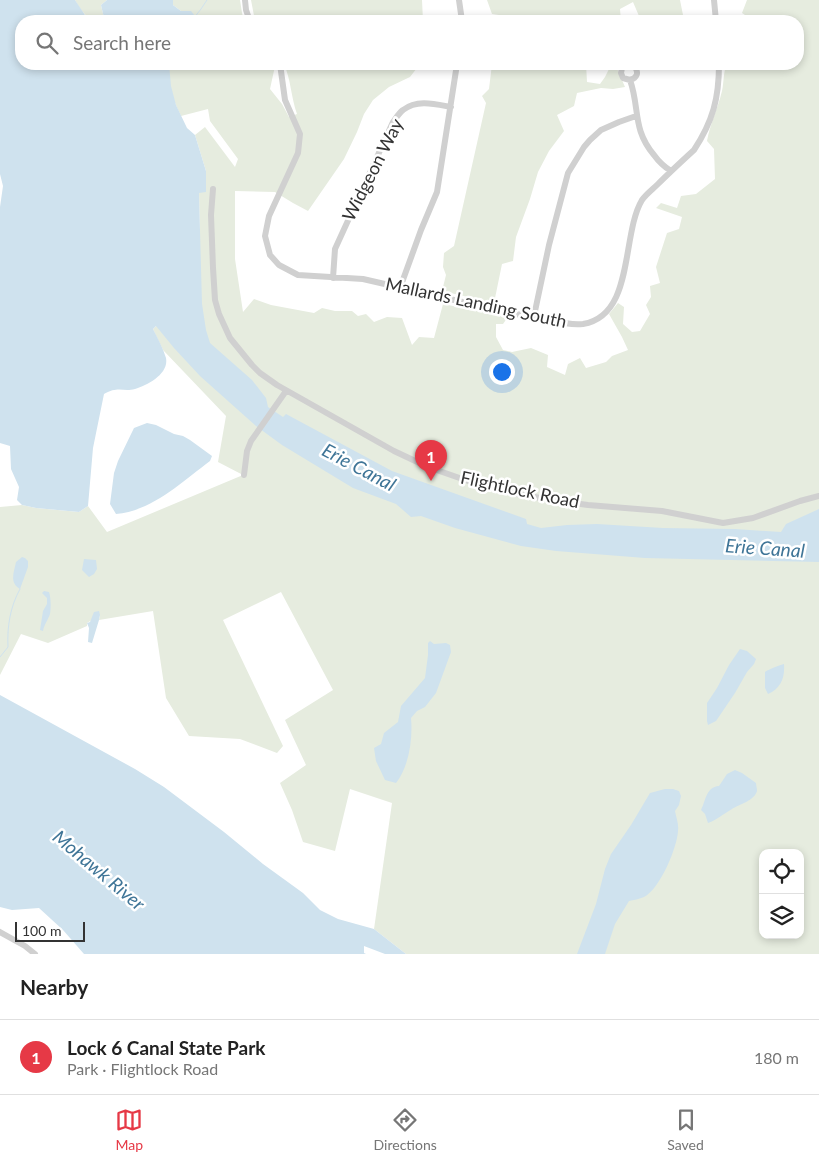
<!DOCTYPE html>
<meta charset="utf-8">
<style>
:root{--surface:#fff;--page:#f6f6f6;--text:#222;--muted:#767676;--line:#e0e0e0;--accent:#e63946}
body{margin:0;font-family:Lato,sans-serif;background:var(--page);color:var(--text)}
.controls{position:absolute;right:15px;bottom:15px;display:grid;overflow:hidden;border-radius:10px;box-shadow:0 2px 8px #0003}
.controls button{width:45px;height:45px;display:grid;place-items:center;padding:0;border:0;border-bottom:1px solid var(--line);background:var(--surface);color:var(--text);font:25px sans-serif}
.scale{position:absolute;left:15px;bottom:12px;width:70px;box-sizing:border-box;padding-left:5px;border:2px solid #333;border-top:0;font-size:14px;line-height:18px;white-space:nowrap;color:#333;-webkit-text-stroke:4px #fff;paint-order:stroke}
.you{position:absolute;left:501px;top:371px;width:18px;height:18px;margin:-12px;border:4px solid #fff;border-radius:50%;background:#1a73e8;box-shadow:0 0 0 8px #1a73e833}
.badge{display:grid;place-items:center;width:32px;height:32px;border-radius:50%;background:var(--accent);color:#fff;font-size:16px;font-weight:700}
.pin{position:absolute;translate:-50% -41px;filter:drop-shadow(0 1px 2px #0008)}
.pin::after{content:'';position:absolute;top:26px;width:18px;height:15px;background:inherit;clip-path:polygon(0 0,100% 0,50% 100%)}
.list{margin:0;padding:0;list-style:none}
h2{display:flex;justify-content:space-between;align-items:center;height:65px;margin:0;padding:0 20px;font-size:21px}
h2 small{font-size:16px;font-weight:400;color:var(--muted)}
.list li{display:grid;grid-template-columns:32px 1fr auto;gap:15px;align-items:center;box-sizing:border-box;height:75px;padding:0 20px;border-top:1px solid var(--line)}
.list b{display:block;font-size:19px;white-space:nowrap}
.list p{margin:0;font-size:16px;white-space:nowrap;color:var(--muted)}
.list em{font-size:16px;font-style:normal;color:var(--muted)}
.icon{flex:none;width:28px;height:28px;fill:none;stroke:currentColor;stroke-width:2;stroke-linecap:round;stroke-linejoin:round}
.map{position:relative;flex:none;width:819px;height:954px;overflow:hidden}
.search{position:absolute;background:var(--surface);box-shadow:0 2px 8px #0003;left:15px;right:15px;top:15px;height:55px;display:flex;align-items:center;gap:12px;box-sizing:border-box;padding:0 18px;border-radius:20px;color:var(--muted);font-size:19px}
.sheet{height:140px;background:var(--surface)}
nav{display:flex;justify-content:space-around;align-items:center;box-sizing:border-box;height:70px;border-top:1px solid var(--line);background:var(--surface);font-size:14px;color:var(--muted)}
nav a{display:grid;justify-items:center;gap:2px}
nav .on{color:var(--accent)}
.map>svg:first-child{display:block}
</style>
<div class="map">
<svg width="819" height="954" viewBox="0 0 819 954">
<rect width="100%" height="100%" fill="#fff"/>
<!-- green -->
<path fill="#e6ecdf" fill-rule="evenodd" d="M75 0H107L101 5 104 18 101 21C88 21 81 11 75 0Z
M173 0H240L242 13 244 21H199L191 12 181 11 173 5Z
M251 0H422L423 21H255Z
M487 0H680L683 15 692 19 690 21H646L639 16 633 2 620 9 621 21H501L499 15 492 14Z
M747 0H819V954H406L374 929 392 803 350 789 335 851 303 842 292 810 280 783 306 765 285 720 333 690 281 592 223 620 283 746 277 753 240 739 189 736 166 698 153 611 99 620 100 615 87 623V626L48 643 21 634 0 675V507L22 505 36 508 79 512 88 506 107 532 243 475 218 462 226 416 163 350 153 329 156 326 200 239 199 192H206V171L195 135 205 127 235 167 238 159 210 121 208 109 181 116C173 101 167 81 169 64H274L275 66 270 89 282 104 289 117 297 114C291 97 291 80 284 64H420L410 77 389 87 373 100 364 114 357 132 344 159 308 211 293 203 275 192 235 191V259L243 312 254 299 271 305 314 313 322 308 335 311H352L358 316 366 314 374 322 387 317 402 318 412 345 419 337 434 338 443 304 508 317 503 324H496V337L503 350 512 352 531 348 548 355 547 367 565 375 568 364 580 358 586 368 606 362 612 356 628 350 622 337 609 314 618 303 624 307 623 324 632 332 640 331 650 314 646 305 651 297 650 286 660 283 656 267 667 233 679 229 682 217 656 208 661 203 677 208 681 196 696 194 715 179 714 149 707 141C710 124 718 108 722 91 724 82 723 72 727 64H798V21H754L742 13ZM763 853H800V935H763Z
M492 64H586L587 82 600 84 605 77 609 69 616 66 625 87 613 89 601 88 577 93 574 106 557 115 564 131 549 151 538 172 530 199 516 237 513 261 502 264 494 303 442 291 446 275 443 267 444 253 454 246 486 103 482 96 489 89Z"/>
<!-- water -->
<path fill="#cfe2ee" d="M0 0H75L85 15 95 21H21V64H169L171 86 176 105 187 128 195 135 206 171V192L199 193 202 304 206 330 210 343 252 380 266 398 268 407 283 417 286 414 392 471 526 519 527 524 541 528 567 525 597 524 663 528 735 529 781 532 786 524 819 509V562L645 558 556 551 521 546 455 528 421 516 411 517 396 504 353 488 282 445 256 426 200 376 174 348 156 326 153 329C158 339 163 348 166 358 169 374 148 385 135 389 123 392 118 386 104 394L93 448 88 506 79 512 36 508 22 505 17 500 19 487 11 469 10 446 0 443V207L3 186 0 174Z
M107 0H173V5L181 11H191L199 21H101L104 18 101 5Z
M147 423 156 425 174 434 183 436 190 440 212 456 210 461C182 482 152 511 116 514L110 504 114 473 118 461 134 428Z
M22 557 25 558 28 561V567L20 589C9 583 14 572 16 562Z
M84 559 96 560 97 569 94 574 89 577 82 570Z
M44 591 49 592C51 598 51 608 50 614 48 620 44 625 43 631L40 630 43 611 47 604V598L42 593Z
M99 611 100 615 99 620 92 643 88 642 89 628 87 623 90 622 94 612Z
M430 641 434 644 446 643 450 645 451 652 436 693 425 707 417 711 411 718C413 738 409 767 396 783L385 780 376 761 374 748 381 744 384 733 398 722 401 706 425 678 428 655V643Z
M740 649 747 651 756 659 754 664 747 672 735 693 716 721 708 725 707 721V703L717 688 729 665Z
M784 664C785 678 781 688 768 694L765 688V672C769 669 780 665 784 664Z
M0 695 135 769 164 787 224 832 263 864 303 893 320 910 338 919 374 929 406 954H385L364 946V953L366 954H84L63 930 39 908 12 910 0 907Z
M735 770 742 773 756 783C756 785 757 788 757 791 754 801 740 804 732 809 723 814 717 820 708 823L705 814 701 810C706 800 706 787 719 786L727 774Z
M665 789H673L679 791 681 796 679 805 675 811C676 817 679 824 678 831 677 848 660 889 644 897 640 899 633 900 629 901L615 924 605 954H577L596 904 605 869 611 854 631 825 650 793Z"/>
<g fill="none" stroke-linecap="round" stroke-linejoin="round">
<!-- stream -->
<path stroke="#cfe2ee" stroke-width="1" d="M194 18 201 9 207 0
M0 657 8 647C7 627 10 607 20 589"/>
<!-- minor -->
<path stroke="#d0d0d0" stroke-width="6" d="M245 0 246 10 250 21
M459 0 462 21
M714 0 716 21
M280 64 285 100 300 134 298 153 269 216 265 236 270 255 279 265 298 275 363 279 515 314C521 315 528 315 534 316 550 319 567 326 583 324 635 315 621 235 642 200 646 194 653 189 658 184 670 172 682 161 694 150 713 121 719 98 719 64
M628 64 622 68 621 73 623 78 630 80C637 78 639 73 635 67L630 64
M630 80C640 108 632 129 654 155 659 162 663 166 671 171
M213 189 211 215 213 268 215 300 219 314 230 338 252 365 260 373 277 385 394 451 428 467 471 482 517 494 558 501 588 505 662 511 723 523 753 518 800 501 819 496
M333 278 335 249 393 122C396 118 399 113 403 110 417 99 435 104 451 107
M400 288 421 230 437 192 457 64
M534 316 549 245 568 173 584 147 590 140 601 130 619 122 636 116
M244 475 247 451 251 441 286 391
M0 932 25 946 35 954"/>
</g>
<g text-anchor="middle" stroke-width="5" stroke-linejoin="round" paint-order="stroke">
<!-- street labels -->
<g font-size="18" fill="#333" stroke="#fff">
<text transform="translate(373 170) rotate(-63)" y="6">Widgeon Way</text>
<text transform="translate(476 303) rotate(12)" y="6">Mallards Landing South</text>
<text transform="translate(520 490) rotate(12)" y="6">Flightlock Road</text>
</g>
<!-- water labels -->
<g font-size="19" font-style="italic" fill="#3f7597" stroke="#fff">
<text transform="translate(359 467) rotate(28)" y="7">Erie Canal</text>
<text transform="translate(765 548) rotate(4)" y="7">Erie Canal</text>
<text transform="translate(99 870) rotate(40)" y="7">Mohawk River</text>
</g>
</g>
</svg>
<div class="controls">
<button><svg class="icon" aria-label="locate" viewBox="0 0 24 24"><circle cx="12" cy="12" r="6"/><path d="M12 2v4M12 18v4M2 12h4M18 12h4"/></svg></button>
<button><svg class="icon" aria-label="layers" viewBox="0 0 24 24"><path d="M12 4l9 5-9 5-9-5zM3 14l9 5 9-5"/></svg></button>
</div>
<div class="scale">100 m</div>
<div class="you"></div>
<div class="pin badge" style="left:431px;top:481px">1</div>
<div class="search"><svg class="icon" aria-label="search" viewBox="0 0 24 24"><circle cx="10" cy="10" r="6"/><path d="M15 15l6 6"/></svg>Search here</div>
</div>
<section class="sheet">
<h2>Nearby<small></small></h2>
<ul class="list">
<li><span class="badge">1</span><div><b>Lock 6 Canal State Park</b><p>Park · Flightlock Road</p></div><em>180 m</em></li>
</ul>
</section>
<nav>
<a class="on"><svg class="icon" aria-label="map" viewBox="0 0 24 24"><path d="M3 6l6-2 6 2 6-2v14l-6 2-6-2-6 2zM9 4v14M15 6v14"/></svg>Map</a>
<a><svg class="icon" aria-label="directions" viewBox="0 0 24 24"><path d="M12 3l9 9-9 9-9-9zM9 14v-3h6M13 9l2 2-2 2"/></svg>Directions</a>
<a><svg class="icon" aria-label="saved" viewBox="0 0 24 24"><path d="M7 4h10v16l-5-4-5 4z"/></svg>Saved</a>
</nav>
